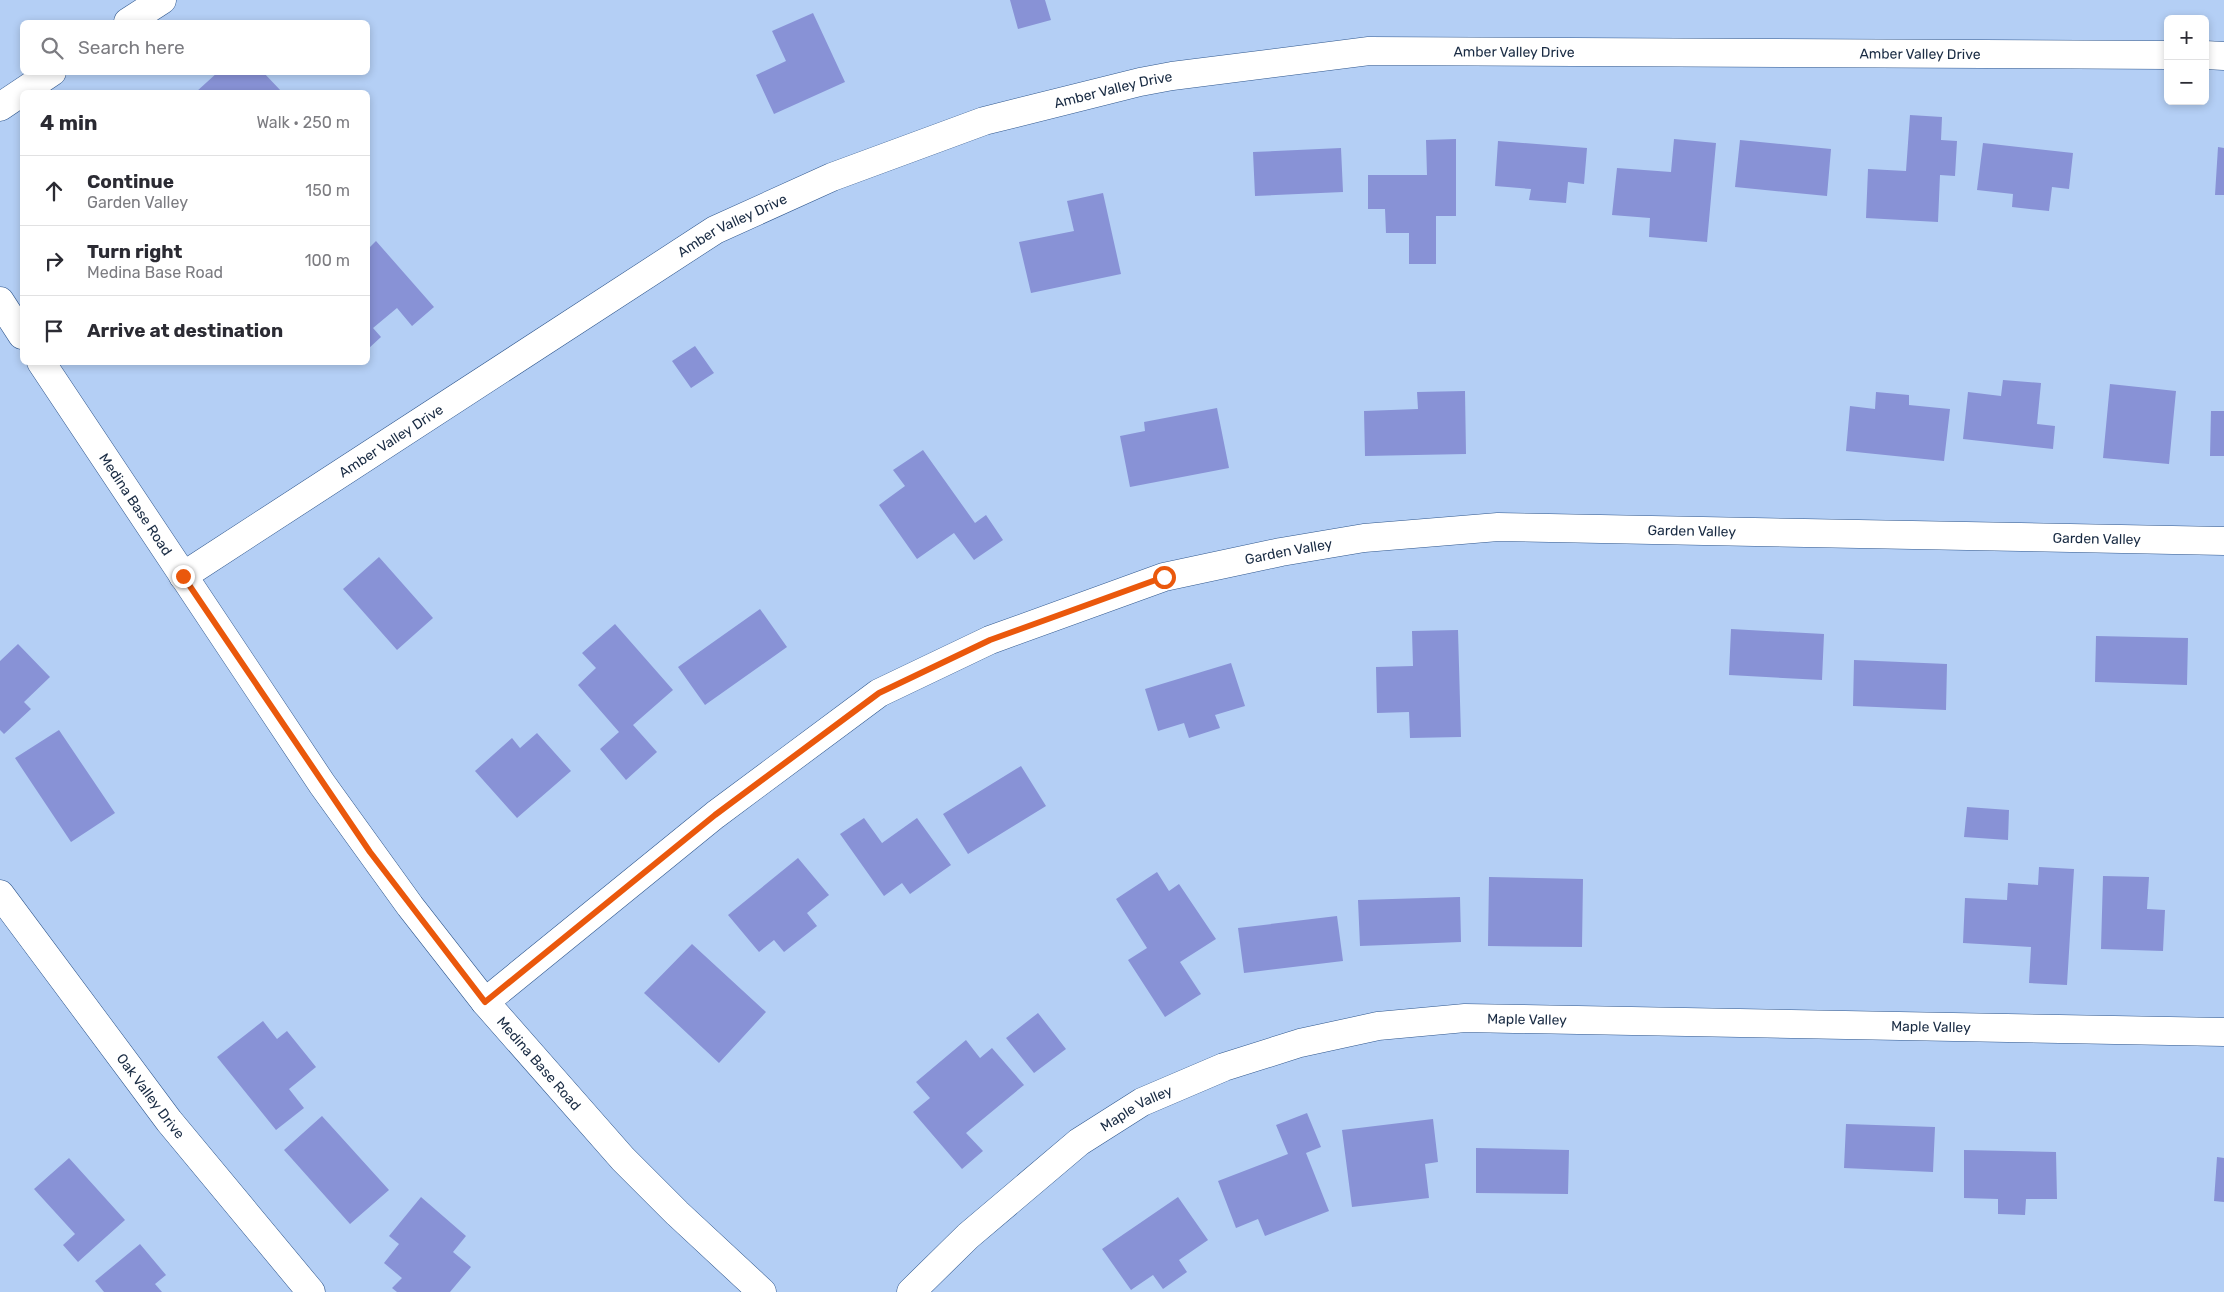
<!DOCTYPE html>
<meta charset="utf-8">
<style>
:root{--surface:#fff;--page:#f2f2f3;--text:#2b2b33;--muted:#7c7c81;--line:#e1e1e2}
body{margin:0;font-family:Rubik,sans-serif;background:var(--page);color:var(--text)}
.controls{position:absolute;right:15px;top:15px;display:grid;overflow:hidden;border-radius:8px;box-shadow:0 2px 8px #0003}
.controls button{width:45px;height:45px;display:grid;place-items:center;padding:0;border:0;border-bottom:1px solid var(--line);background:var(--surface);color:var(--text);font:25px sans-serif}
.stop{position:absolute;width:15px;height:15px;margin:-11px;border:4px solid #ea580c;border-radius:50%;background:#fff}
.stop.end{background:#ea580c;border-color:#fff;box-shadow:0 1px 5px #0008}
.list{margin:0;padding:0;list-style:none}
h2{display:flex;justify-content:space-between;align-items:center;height:65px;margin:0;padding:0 20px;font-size:21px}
h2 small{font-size:16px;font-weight:400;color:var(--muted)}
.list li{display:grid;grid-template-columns:32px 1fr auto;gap:15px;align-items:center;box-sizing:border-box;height:70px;padding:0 20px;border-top:1px solid var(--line)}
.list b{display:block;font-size:19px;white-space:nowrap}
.list p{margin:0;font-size:16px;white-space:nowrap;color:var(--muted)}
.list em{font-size:16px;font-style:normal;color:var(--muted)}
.icon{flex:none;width:28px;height:28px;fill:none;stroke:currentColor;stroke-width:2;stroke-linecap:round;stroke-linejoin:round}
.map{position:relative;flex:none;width:2224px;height:1292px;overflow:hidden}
.search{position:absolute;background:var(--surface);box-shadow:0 2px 8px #0003;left:20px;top:20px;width:350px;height:55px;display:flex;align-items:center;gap:12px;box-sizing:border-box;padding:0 18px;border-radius:8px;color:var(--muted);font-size:19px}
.panel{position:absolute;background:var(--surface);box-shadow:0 2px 8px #0003;left:20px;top:90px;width:350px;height:275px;border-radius:8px}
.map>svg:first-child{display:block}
</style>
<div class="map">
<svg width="2224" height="1292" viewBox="0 0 2224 1292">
<rect width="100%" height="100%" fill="#b4cff5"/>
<!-- building -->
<path fill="#8892d6" d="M1010 0H1045L1051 20 1018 29Z
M813 13 845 82 774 114 756 75 786 61 772 31Z
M218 72H263L282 92H196Z
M1910 115 1942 117 1941 140 1957 141 1955 176 1940 175 1938 222 1866 218 1868 169 1906 171Z
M1456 139V216H1436V264H1409V233H1386L1385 209H1368V175H1427L1426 140Z
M1674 139 1716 143 1707 242 1649 237 1650 218 1612 215 1617 168 1671 172Z
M1740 140 1831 149 1827 196 1735 187Z
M1498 141 1587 148 1584 184 1568 182 1566 203 1529 200 1531 189 1495 186Z
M1983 143 2073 153 2069 189 2052 187 2049 211 2012 207 2013 194 1977 190Z
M2218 147 2224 148V195H2215Z
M1341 148 1343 192 1255 196 1253 152Z
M1103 193 1121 274 1031 293 1019 242 1074 231 1067 201Z
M376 241 434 307 412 326 397 308 373 328 381 337 368 349V249Z
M695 346 714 373 691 388 672 361Z
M2003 380 2041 383 2037 424 2055 426 2053 449 1963 439 1968 392 2001 396Z
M2110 384 2176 391 2169 464 2103 458Z
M1465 391 1466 454 1365 456 1364 411 1418 409 1417 392Z
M1876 392 1909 395V405L1950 409 1944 461 1846 451 1850 406 1875 409Z
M1217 408 1229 468 1130 487 1120 436 1145 431 1144 422Z
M2211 411H2224V456H2210Z
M923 450 975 523 986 515 1003 540 974 560 954 533 917 559 879 505 905 486 893 470Z
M379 557 433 618 397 650 343 589Z
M760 609 787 647 705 705 678 667Z
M615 624 673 690 633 725 657 752 626 780 600 749 619 732 578 685 596 668 582 653Z
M1731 629 1824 634 1822 680 1729 675Z
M1458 630 1461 737 1410 738 1409 712 1377 713 1376 667 1413 666 1412 631Z
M2096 636 2188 638 2187 685 2095 682Z
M18 644 50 677 24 702 31 709 4 734 0 730V661Z
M1854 660 1947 664 1946 710 1853 706Z
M1231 663 1245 706 1215 715 1220 728 1189 738 1184 723 1158 731 1145 689Z
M59 730 115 813 71 842 15 758Z
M537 733 571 771 517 818 475 771 512 738 520 748Z
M1021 766 1046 806 968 854 943 814Z
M1967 807 2009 810 2008 840 1964 837Z
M864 818 882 843 917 818 951 865 910 894 902 883 884 896 840 834Z
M798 858 829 895 807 913 817 926 784 952 774 940 759 952 728 915Z
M2039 867 2074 869 2067 985 2029 983 2031 947 1963 943 1965 898 2007 900 2008 883 2038 885Z
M1157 872 1169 891 1179 884 1216 939 1180 962 1201 994 1165 1017 1128 960 1147 948 1116 899Z
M2103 876 2149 877 2147 909 2165 910 2163 951 2101 949Z
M1489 877 1583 879 1582 947 1488 946Z
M1460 897 1461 942 1360 946 1358 900Z
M1337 916 1343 961 1244 973 1238 928Z
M692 944 766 1012 719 1063 644 993Z
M1038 1013 1066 1049 1034 1073 1006 1038Z
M263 1021 277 1039 287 1031 316 1067 289 1089 304 1108 276 1130 217 1057Z
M966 1040 980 1058 992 1048 1024 1085 966 1133 983 1151 962 1169 913 1112 930 1098 916 1082Z
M1307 1113 1321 1147 1306 1153 1329 1211 1265 1236 1258 1219 1236 1228 1218 1181 1288 1154 1276 1125Z
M322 1116 389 1190 350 1224 284 1150Z
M1433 1119 1438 1162 1425 1164 1429 1198 1352 1207 1342 1130Z
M1846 1124 1935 1127 1933 1172 1844 1168Z
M1476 1148 1569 1150 1568 1194 1476 1193Z
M1964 1150 2056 1152 2057 1199H2026L2025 1215 1998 1214V1199L1964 1198Z
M2217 1157 2224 1158V1202L2214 1201Z
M69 1158 125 1220 78 1262 63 1245 75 1234 34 1189Z
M421 1197 466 1236 453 1252 471 1267 450 1292H397L392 1288 402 1278 384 1263 399 1244 389 1236Z
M1178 1197 1208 1240 1179 1260 1187 1272 1163 1289 1153 1275 1131 1290 1102 1249Z
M140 1244 166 1275 155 1284 162 1292H104L95 1281Z"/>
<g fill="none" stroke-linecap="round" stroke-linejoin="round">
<!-- minor casing -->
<g stroke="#2e568d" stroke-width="29">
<g id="minor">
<path d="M128 22 162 0"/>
<path d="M2205 55 2224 56"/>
<path d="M0 107 52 72"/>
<path d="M0 301 22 335"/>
<path id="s1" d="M41 362 322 784 410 906 485 1002 623 1159 677 1213 762 1292"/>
<path id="s2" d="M183 576 715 230 832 177 984 121 1140 82 1172 76 1369 51 2168 55"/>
<path id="s3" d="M0 894 169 1121 311 1292"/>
<path id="s4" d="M485 1002 715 815 879 693 990 640 1164 577 1281 552 1364 538 1498 527 2224 541"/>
<path id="s5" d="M911 1292 968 1236 1079 1142 1142 1102 1224 1067 1300 1043 1378 1026 1465 1018 2224 1032"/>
</g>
</g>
<!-- minor -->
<use href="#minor" stroke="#fff" stroke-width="28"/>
</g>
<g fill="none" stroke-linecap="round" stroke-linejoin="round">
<!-- route -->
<path stroke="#ea580c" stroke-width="6" d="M183 576 370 852 485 1002 715 815 879 693 990 640 1164 577"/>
</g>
<g text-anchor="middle" stroke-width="4" stroke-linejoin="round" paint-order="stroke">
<!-- street labels -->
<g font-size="14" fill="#192b43" stroke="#c9dcf5">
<text dy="5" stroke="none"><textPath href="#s2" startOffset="1462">Amber Valley Drive</textPath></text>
<text dy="5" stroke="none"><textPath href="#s2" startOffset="1868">Amber Valley Drive</textPath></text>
<text dy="5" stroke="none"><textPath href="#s2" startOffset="1058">Amber Valley Drive</textPath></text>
<text dy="5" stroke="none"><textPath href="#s2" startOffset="652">Amber Valley Drive</textPath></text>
<text dy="5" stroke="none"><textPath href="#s2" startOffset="248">Amber Valley Drive</textPath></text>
<text dy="5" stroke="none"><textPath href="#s1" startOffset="171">Medina Base Road</textPath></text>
<text dy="5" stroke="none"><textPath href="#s4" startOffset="1341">Garden Valley</textPath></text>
<text dy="5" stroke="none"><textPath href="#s4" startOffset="1746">Garden Valley</textPath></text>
<text dy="5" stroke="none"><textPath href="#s4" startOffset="936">Garden Valley</textPath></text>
<text dy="5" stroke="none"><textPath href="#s5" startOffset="698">Maple Valley</textPath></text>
<text dy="5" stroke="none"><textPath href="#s5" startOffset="1102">Maple Valley</textPath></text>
<text dy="5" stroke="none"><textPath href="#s1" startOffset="861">Medina Base Road</textPath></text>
<text dy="5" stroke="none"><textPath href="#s3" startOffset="252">Oak Valley Drive</textPath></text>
<text dy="5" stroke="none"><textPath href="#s5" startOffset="292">Maple Valley</textPath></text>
</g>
</g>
</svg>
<div class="controls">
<button>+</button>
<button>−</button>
</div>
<div class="stop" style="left:1164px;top:577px"></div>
<div class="stop end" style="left:183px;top:576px"></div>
<div class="search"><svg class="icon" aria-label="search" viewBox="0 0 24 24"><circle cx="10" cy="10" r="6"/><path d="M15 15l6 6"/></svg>Search here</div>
<section class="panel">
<h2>4 min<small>Walk · 250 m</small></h2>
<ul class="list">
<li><svg class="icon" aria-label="ahead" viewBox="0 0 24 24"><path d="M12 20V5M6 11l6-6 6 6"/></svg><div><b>Continue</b><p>Garden Valley</p></div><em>150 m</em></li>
<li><svg class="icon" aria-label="right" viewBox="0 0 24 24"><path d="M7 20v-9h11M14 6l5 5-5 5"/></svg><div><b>Turn right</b><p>Medina Base Road</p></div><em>100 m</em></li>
<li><svg class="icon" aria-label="arrive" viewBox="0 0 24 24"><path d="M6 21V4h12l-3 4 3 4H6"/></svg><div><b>Arrive at destination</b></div></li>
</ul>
</section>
</div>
